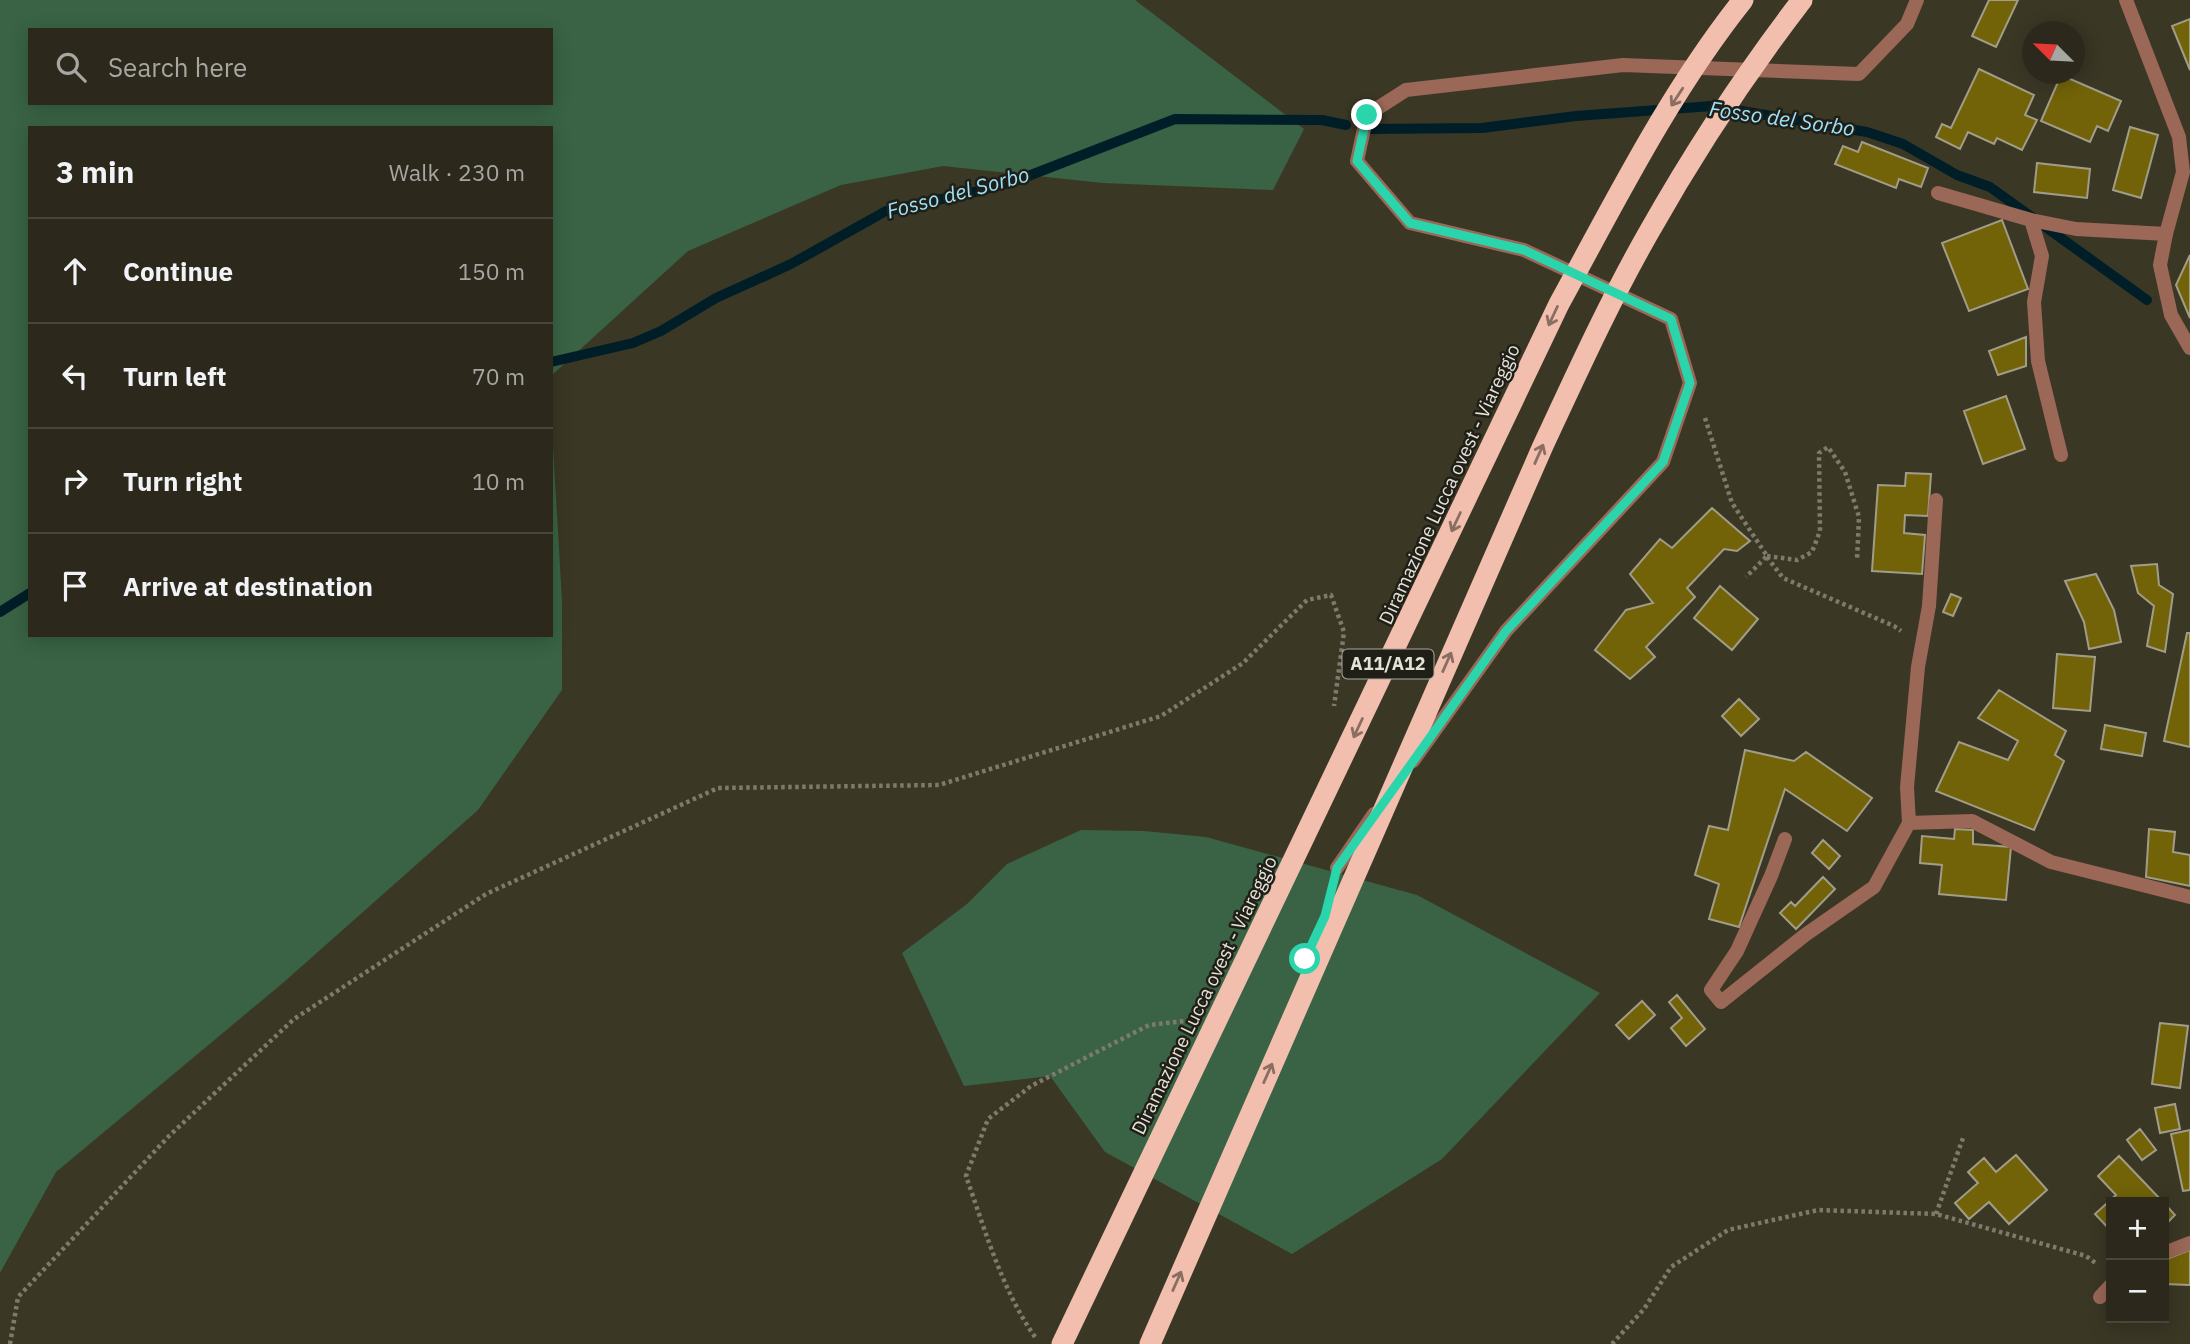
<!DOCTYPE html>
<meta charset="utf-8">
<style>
:root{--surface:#2c291c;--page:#343125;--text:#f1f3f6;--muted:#a6a6a3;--line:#48453b}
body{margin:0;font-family:"IBM Plex Sans",sans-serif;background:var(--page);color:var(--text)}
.controls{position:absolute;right:21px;bottom:21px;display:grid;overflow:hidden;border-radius:0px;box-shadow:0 4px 18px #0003}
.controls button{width:63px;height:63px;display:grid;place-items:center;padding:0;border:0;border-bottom:2px solid var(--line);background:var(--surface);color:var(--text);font:35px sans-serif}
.compass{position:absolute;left:2022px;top:21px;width:63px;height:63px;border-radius:50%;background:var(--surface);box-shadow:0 4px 18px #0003;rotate:294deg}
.stop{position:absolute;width:21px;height:21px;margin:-16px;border:5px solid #2ad5ac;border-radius:50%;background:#fff}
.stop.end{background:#2ad5ac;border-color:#fff;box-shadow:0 2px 7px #0008}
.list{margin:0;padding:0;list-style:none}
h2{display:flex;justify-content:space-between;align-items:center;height:91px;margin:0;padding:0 28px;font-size:30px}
h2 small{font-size:23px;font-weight:400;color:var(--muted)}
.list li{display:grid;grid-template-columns:46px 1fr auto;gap:21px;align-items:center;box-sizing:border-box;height:105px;padding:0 28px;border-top:2px solid var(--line)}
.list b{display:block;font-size:26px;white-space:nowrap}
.list em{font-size:23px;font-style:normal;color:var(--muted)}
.icon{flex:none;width:38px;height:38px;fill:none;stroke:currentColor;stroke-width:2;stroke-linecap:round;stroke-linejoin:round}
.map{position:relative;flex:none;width:2190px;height:1344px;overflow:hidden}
.search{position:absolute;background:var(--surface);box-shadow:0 4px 18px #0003;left:28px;top:28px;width:525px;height:77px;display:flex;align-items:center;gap:18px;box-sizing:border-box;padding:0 24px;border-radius:0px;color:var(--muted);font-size:26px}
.panel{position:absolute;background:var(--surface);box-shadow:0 4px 18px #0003;left:28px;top:126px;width:525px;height:511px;border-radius:0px}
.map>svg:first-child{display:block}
</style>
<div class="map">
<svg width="2190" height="1344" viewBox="0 0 2190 1344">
<rect width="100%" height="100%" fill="#3b3725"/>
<!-- green -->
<path fill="#396344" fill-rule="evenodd" d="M0 0H1135L1304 129 1273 190 1103 183 943 166 841 185 688 251 551 376V128H30V635H551V412L562 601V690L478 810 284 982 56 1172 0 1273ZM30 30H551V103H30Z
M1081 830 1144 831 1206 837 1417 895 1600 993 1442 1159 1292 1254 1105 1152 1050 1076 964 1086 902 953 967 904 1007 864Z"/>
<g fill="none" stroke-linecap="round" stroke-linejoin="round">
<!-- stream -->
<path stroke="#001e28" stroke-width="10" d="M1370 129 1482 128 1576 116 1712 106 1867 132 1903 144 1957 175 1990 187 2147 300
M551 362 633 343 661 331 716 298 791 264 886 211 979 191 1018 180 1175 119 1322 120 1346 125
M0 612 30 593"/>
</g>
<!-- building -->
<path fill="#726308" stroke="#a19d88" stroke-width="2" d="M1989 0H2018L1996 47 1972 36Z
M2190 19V70L2172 26Z
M1979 69 2034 95 2025 115 2037 120 2022 150 1997 138 1994 144 1968 132 1960 149 1936 137 1942 124 1951 128Z
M2061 75 2121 101 2108 131 2097 126 2090 142 2041 121Z
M2130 127 2158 135 2141 198 2113 190Z
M1862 142 1928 168 1921 187 1899 179 1896 188 1835 164 1843 146 1858 152Z
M2037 163 2090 169 2087 198 2034 192Z
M2002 220 2028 289 1969 311 1942 243Z
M2190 255V318L2176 285Z
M2026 337V366L1998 375 1989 351Z
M2006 396 2025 449 1983 464 1964 411Z
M1906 473 1931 474 1928 516 1905 515 1904 533 1925 535 1922 574 1872 571 1878 485 1905 486Z
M1712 508 1750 541 1737 551 1724 549 1687 588 1695 597 1646 647 1655 657 1630 679 1595 650 1626 610 1653 603 1630 574 1660 539 1672 548Z
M2157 564 2159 585 2173 594 2165 652 2147 646 2154 606 2138 593 2131 566Z
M2096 574 2114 610 2121 642 2089 649 2084 622 2065 581Z
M1720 586 1758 619 1732 650 1694 618Z
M1951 594 1961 598 1953 616 1943 612Z
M2187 633H2190V747L2164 741Z
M2057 654 2095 657 2090 711 2053 708Z
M1999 690 2066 731 2055 755 2064 761 2034 830 1936 791 1959 742 2008 760 2018 741 1978 718Z
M1739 699 1759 719 1741 736 1722 716Z
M2105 725 2146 733 2142 756 2101 749Z
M1745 750 1794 761 1806 752 1872 798 1847 831 1785 789 1739 927 1709 919 1719 884 1695 875 1709 826 1728 830Z
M1955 829 1973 830V844L2011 847 2006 900 1939 894 1942 865 1920 863 1922 836 1954 839Z
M2149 829 2175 832 2173 852 2190 855V886L2146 877Z
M1823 840 1840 856 1829 869 1812 853Z
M1823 877 1835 889 1796 929 1780 913 1791 902 1795 906Z
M1677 995 1705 1029 1686 1046 1671 1028 1682 1018 1669 1002Z
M1642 1001 1655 1015 1629 1039 1616 1025Z
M2160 1023 2188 1026 2180 1088 2152 1084Z
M2175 1104 2180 1129 2160 1133 2155 1108Z
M2140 1129 2156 1150 2142 1160 2127 1140Z
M2190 1130V1190L2183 1191 2171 1134Z
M2016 1155 2047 1190 2009 1224 1989 1202 1969 1219 1955 1203 1978 1183 1968 1172 1984 1158 1996 1172Z
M2119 1156 2163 1202H2111V1231L2095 1214 2116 1195 2098 1176Z
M2164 1203 2175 1215 2164 1226Z
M2190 1250V1285L2164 1284V1260Z"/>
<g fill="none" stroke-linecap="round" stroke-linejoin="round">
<!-- path -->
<path stroke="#7e7b6c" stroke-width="4.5" stroke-dasharray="3.5 3.5" stroke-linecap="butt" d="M1705 418 1732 503 1767 556 1746 577
M1767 556 1797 560 1812 552 1820 531 1819 453 1828 447 1845 472 1859 517 1857 560
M1767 557 1783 578 1894 626 1901 631
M1936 1214 1963 1138
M1035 1337C1002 1290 985 1230 966 1176L988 1119 1031 1086 1149 1025 1185 1021
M10 1344 18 1297 169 1136 294 1019 486 894 718 788 939 785 1161 716 1243 663 1307 600 1331 595 1344 632 1334 706
M1612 1344 1644 1309 1671 1267 1728 1230 1818 1210 1936 1214 2086 1256 2097 1264"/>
<!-- service -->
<path stroke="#9b6756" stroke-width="14" d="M1938 193 2031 220 2076 229 2166 234
M2031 220 2042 256 2034 302 2038 361 2061 455
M1909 823 1972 821 2051 862 2190 897
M1785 839 1771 876 1737 951 1711 990 1721 1002 1805 935 1874 887 1909 823 1907 787 1918 667 1929 606 1936 500"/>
<!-- minor -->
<path stroke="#9b6756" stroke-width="14" d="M1413 761 1506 631 1663 462 1690 383 1671 319 1524 250 1410 223 1357 161 1367 115 1406 90 1623 65 1859 74 1907 24 1917 0
M1337 868 1374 814
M2164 1253 2190 1243
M2100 1297 2111 1285"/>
<!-- tertiary -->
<path stroke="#9b6756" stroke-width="14" d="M2126 0 2179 137 2183 172 2166 234 2160 265 2171 315 2190 348"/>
<!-- motorway-bridge -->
<path stroke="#f2beae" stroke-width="21" d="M1062 1344 1559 304C1616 200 1669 93 1743 0
M1150 1344 1542 448C1576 375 1609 302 1649 232 1694 152 1746 73 1802 0"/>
</g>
<!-- one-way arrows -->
<defs><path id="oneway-shaft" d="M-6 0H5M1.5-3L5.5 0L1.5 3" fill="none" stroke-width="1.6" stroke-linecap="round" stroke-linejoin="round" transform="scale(1.75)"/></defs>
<g stroke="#896e62">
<use href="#oneway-shaft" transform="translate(1677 97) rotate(123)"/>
<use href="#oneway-shaft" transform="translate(1553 316) rotate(115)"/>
<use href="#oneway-shaft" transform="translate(1539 454) rotate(-66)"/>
<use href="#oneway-shaft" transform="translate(1456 522) rotate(115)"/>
<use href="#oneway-shaft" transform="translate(1447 662) rotate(-66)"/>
<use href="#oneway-shaft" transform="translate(1358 728) rotate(115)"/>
<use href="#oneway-shaft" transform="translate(1268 1073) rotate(-66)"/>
<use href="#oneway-shaft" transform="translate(1177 1281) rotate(-66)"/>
</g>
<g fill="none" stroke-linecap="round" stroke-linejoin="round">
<!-- route -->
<path stroke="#2ad5ac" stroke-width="9" d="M1305 959 1325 916 1337 868 1506 631 1663 462 1690 383 1671 319 1524 250 1410 223 1357 161 1367 115"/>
</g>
<g text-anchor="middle" stroke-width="5" stroke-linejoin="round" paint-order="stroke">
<!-- shield labels -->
<rect fill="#201f17" stroke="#aaa89e" stroke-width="2" x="1342.5" y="649.5" width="91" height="29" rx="5"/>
<g font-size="18" font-weight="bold" fill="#e5e3d8">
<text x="1388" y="670">A11/A12</text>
</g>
<!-- street labels -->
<g font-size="19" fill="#e5e3d8" stroke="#201f17">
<text transform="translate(1449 484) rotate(-65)" y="7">Diramazione Lucca ovest - Viareggio</text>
<text transform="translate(1204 995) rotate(-64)" y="7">Diramazione Lucca ovest - Viareggio</text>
</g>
<!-- water labels -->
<g font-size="21" font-style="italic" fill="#9ce3fc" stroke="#201f17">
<text transform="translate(1782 119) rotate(8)" y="7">Fosso del Sorbo</text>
<text transform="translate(958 193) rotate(-15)" y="7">Fosso del Sorbo</text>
</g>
</g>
</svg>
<div class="controls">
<button>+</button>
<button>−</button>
</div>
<svg class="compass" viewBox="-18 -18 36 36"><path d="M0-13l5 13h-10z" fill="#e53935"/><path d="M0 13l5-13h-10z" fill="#a6a6a3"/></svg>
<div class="stop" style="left:1305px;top:959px"></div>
<div class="stop end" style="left:1367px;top:115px"></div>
<div class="search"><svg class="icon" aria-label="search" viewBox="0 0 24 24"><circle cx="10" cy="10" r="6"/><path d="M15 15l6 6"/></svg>Search here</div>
<section class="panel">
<h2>3 min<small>Walk · 230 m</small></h2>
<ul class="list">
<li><svg class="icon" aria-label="ahead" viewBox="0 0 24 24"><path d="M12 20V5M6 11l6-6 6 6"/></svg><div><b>Continue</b></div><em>150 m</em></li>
<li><svg class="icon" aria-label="left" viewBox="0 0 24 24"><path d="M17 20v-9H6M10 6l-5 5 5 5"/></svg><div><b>Turn left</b></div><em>70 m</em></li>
<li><svg class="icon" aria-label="right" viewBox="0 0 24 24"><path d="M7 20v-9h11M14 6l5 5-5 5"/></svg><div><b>Turn right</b></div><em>10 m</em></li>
<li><svg class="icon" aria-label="arrive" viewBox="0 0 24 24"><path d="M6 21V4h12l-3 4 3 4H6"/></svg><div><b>Arrive at destination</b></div></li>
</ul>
</section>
</div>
